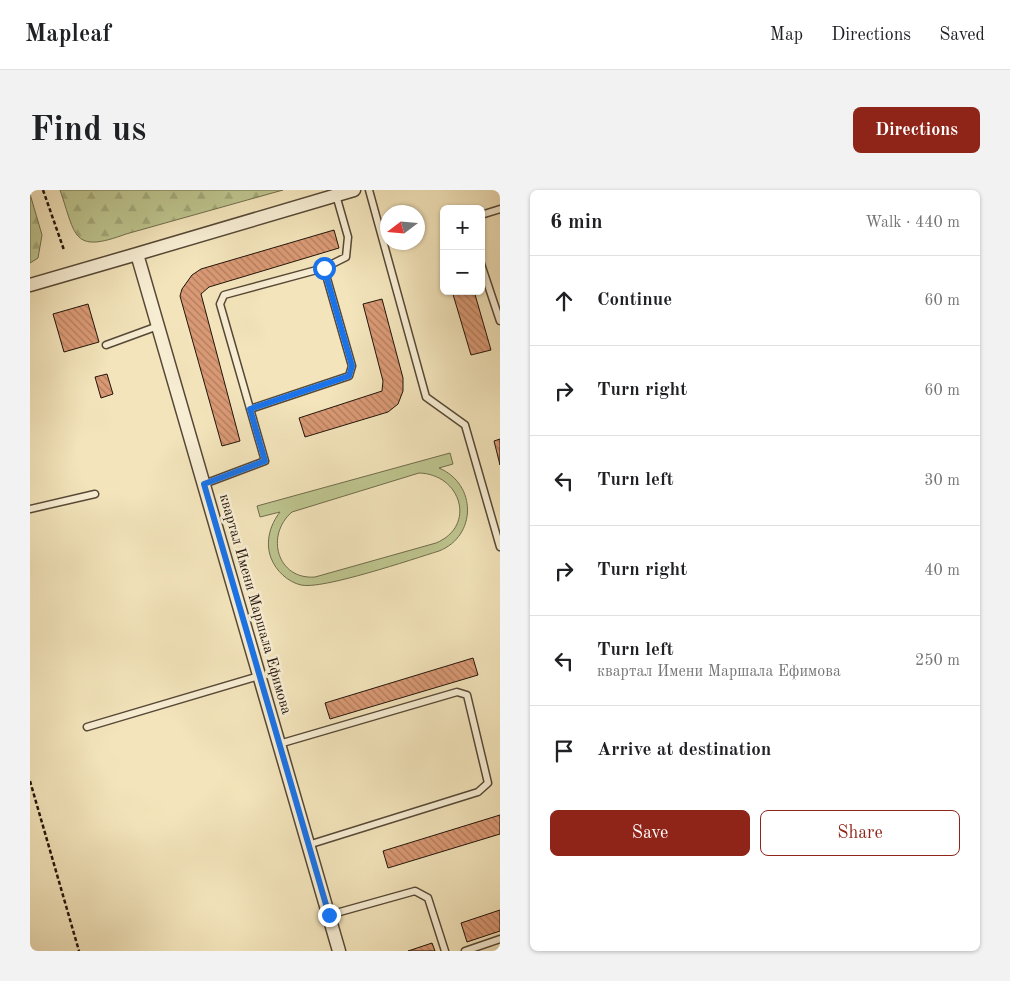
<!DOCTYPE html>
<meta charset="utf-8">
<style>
:root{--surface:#fff;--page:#f2f2f2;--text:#202124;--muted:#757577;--line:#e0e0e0;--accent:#8f2418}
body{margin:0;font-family:"Old Standard TT",serif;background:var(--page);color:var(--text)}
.controls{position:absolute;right:15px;top:15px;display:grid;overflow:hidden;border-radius:8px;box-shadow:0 1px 4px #0004}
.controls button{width:45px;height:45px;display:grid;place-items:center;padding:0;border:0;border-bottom:1px solid var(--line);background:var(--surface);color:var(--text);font:25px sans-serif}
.compass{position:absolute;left:350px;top:15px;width:45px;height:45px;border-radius:50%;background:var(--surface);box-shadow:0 1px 4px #0004;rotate:254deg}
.stop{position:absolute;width:15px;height:15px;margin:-11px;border:4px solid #1a73e8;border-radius:50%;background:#fff}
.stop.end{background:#1a73e8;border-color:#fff;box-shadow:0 1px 5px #0008}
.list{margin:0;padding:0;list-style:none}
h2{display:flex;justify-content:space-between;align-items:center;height:65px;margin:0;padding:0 20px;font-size:21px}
h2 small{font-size:16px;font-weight:400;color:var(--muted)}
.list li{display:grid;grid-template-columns:32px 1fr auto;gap:15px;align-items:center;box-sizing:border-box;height:90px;padding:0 20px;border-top:1px solid var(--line)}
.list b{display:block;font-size:19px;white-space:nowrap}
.list p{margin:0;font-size:16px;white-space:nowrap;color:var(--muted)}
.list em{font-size:16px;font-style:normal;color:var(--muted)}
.actions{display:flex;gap:10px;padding:15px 20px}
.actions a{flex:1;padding:11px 0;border:1px solid var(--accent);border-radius:8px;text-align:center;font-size:18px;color:var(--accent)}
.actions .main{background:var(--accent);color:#fff}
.icon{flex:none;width:28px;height:28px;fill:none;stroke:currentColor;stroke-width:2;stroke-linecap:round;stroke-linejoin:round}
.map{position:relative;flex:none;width:470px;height:761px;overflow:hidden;border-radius:8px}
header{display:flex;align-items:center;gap:30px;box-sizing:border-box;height:70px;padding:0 25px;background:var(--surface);border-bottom:1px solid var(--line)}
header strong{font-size:24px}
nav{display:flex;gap:28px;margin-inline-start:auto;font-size:18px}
.intro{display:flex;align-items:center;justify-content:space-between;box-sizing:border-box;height:120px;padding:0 30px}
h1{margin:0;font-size:35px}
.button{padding:12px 22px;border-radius:8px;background:var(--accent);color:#fff;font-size:18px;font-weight:700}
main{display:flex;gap:30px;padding:0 30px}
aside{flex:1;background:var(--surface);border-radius:8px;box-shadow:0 1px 4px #0004}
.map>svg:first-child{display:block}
</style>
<header>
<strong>Mapleaf</strong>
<nav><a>Map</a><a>Directions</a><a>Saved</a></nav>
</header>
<div class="intro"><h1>Find us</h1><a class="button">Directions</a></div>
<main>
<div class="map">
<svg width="470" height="761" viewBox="0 0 470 761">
<defs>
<pattern id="forest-firs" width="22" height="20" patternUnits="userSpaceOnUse" patternTransform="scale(1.25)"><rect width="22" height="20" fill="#bdc48e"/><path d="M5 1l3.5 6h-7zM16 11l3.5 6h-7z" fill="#a2a879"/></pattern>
<pattern id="building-back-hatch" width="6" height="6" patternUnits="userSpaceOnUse" patternTransform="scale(1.25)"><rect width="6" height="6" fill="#d99974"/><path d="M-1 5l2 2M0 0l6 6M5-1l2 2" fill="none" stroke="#b07c5d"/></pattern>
</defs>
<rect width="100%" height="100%" fill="#f3e4bb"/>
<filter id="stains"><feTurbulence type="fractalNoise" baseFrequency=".004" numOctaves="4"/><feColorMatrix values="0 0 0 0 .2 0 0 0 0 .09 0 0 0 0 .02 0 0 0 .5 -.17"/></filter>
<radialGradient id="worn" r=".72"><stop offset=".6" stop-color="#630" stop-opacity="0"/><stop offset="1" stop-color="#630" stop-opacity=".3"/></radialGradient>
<!-- grass -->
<path fill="#bdc48e" stroke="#706c4c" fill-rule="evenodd" d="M420 263 423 274 409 278C447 294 447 346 409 361 383 369 292 400 271 395 258 392 246 381 241 368 235 352 240 335 250 322L230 327 227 316ZM389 283C431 284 447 336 406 353L285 387C247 390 235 345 262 322Z"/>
<!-- forest -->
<path fill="url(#forest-firs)" stroke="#706c4c" d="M30 0H253L96 44C42 64 46 46 30 0Z
M0 4 12 45 8 68 0 73Z"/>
<!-- building -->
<path fill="url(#building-back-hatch)" stroke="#22140a" d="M304 40 309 58 179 97 171 104 210 251 192 256 150 106 152 99 162 85 171 79Z
M422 101H444L461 160 441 165Z
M352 109 373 188V201L368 214 358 222 275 247 269 228 352 201 353 191 333 114Z
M58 114 69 152 34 162 23 124Z
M77 184 83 204 71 208 65 187Z
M470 249V275L464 251Z
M443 468 448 485 300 529 295 513Z
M470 625V644L358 678 353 661Z
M470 720V741L437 752 431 733Z
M402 753 405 761H378Z"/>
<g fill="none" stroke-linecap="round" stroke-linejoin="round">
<!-- service casing -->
<g stroke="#564836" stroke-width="9">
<path id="service" d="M339 0 396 207 435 235 470 357
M451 25 470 19
M451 74 470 131
M76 155 128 136
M220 219 319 186 322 176 294 78
M174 294 235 271 190 114 194 105 294 78 316 67 318 47 306 5
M0 319 65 304
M57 537 229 486
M249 554 427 502 437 505 458 593 448 602 278 655
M299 725 385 701 398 708 415 761
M435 761 470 749"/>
</g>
<!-- minor casing -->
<g stroke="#564836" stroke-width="15">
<path id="minor" d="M0 95 107 64
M309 761 107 64 324 0"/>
</g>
<!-- path -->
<path stroke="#22140a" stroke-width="2.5" stroke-dasharray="4 2.5" stroke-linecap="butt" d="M13 0 34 60
M0 591 49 761"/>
<!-- service -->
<use href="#service" stroke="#f7edd3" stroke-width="6"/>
<!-- minor -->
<use href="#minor" stroke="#f7edd3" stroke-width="12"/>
</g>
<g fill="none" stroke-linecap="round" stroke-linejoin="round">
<!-- route -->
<path stroke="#1a73e8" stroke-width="6" d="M294 78 322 176 319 186 220 219 235 271 174 294 299 725"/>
</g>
<g text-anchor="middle" stroke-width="5" stroke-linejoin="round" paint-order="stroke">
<!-- street labels -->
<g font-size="15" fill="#22140a" stroke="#f7edd3">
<text transform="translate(226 414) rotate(74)" y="5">квартал Имени Маршала Ефимова</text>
</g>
</g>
<rect width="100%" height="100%" filter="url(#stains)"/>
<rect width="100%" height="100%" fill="url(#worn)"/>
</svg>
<div class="controls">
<button>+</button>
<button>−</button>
</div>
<svg class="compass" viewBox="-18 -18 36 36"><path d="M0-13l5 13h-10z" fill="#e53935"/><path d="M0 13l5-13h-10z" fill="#757577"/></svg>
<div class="stop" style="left:294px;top:78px"></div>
<div class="stop end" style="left:299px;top:725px"></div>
</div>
<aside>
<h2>6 min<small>Walk · 440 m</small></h2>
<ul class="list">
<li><svg class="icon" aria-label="ahead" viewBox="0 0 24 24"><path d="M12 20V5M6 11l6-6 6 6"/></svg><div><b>Continue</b></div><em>60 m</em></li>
<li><svg class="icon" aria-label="right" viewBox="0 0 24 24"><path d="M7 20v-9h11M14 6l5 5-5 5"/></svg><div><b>Turn right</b></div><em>60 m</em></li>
<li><svg class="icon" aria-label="left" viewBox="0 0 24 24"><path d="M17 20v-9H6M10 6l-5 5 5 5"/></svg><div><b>Turn left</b></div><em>30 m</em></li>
<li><svg class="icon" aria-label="right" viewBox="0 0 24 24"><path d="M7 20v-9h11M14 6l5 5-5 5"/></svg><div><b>Turn right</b></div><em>40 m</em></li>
<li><svg class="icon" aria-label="left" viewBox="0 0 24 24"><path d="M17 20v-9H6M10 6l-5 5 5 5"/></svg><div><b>Turn left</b><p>квартал Имени Маршала Ефимова</p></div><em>250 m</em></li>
<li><svg class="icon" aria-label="arrive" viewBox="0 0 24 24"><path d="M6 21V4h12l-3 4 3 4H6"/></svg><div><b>Arrive at destination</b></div></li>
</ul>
<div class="actions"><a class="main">Save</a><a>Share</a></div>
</aside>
</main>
